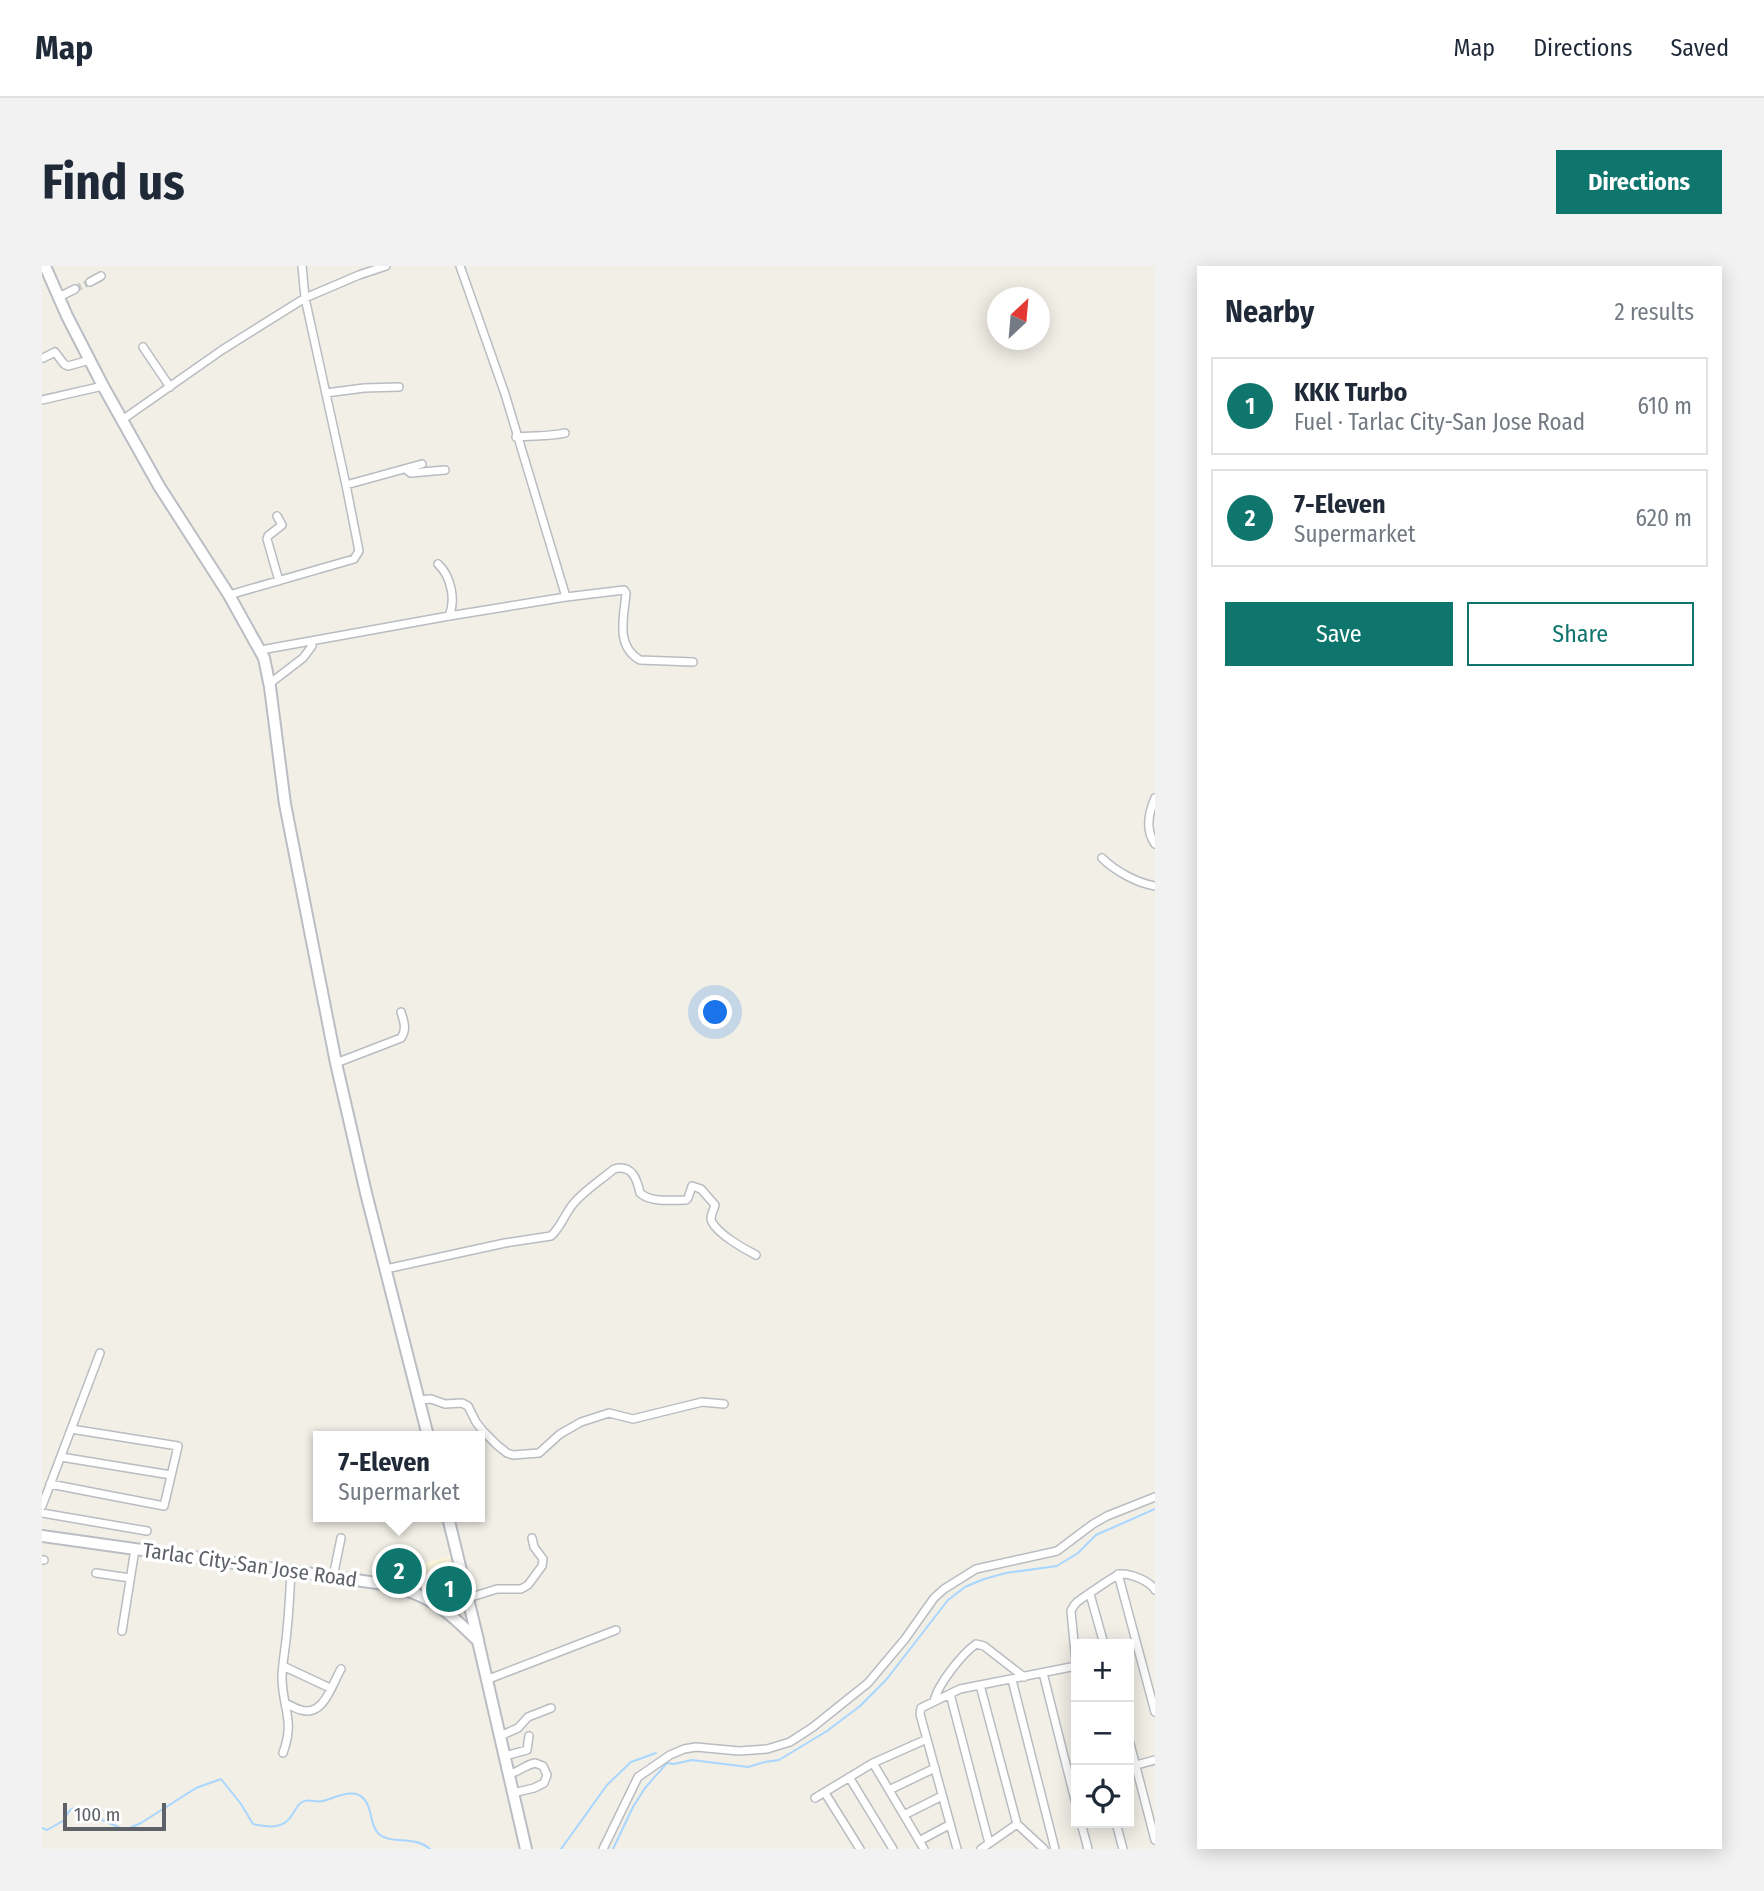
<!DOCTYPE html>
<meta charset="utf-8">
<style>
:root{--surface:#fff;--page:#f2f2f3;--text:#1f2937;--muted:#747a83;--line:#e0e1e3;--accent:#0f766e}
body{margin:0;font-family:"Fira Sans Condensed",sans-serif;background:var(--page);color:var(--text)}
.controls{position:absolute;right:21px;bottom:21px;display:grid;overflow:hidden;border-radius:0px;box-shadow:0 4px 18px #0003}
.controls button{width:63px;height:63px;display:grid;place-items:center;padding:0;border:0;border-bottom:2px solid var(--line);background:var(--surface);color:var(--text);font:35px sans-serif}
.compass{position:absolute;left:945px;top:21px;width:63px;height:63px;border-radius:50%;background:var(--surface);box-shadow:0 4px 18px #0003;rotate:26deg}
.scale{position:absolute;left:21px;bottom:18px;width:103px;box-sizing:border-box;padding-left:7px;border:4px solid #5e6268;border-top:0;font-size:19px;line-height:24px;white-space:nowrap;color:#5e6268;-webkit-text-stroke:5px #fff;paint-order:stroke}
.you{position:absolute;left:674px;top:747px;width:24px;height:24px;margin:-18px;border:5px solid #fff;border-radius:50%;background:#1a73e8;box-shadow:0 0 0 10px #1a73e833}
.badge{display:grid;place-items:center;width:46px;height:46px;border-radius:50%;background:var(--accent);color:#fff;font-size:23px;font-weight:700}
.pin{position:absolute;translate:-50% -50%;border:4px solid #fff;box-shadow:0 2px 7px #0006}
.popup{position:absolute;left:271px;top:1165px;width:172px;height:91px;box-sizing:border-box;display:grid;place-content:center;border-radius:0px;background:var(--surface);filter:drop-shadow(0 2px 5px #0005);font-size:23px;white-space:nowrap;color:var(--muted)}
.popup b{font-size:26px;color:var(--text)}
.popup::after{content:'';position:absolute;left:50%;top:100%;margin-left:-14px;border:14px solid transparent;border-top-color:var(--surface)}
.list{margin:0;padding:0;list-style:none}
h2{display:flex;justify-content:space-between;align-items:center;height:91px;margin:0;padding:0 28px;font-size:30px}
h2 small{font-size:23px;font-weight:400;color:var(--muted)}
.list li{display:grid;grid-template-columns:46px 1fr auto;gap:21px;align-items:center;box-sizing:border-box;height:98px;margin:0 14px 14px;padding:0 14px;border:2px solid var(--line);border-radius:0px}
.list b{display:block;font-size:26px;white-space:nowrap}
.list p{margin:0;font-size:23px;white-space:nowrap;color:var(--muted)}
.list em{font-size:23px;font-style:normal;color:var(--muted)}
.actions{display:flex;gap:14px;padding:21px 28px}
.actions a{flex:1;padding:16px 0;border:2px solid var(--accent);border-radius:0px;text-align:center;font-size:24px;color:var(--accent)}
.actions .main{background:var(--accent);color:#fff}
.icon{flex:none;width:38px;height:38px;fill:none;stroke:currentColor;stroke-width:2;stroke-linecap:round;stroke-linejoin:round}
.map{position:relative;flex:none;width:1113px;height:1583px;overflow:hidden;border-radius:0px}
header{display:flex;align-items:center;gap:42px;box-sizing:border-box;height:98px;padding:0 35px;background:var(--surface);border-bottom:2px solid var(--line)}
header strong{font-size:33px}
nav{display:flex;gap:38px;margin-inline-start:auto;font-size:24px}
.intro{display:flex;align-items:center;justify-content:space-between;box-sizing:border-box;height:168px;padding:0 42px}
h1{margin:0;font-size:49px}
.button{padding:18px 32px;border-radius:0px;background:var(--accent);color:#fff;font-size:24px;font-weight:700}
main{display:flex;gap:42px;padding:0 42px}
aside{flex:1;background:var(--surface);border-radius:0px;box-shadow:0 4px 18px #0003}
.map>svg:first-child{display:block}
</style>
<header>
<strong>Map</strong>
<nav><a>Map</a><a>Directions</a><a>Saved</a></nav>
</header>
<div class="intro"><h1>Find us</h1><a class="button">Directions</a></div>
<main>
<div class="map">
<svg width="1113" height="1583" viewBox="0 0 1113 1583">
<rect width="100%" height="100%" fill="#f1efe6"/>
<!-- commercial -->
<path fill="#fff8dd" d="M409 1290 423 1337 417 1345 370 1317 382 1297Z"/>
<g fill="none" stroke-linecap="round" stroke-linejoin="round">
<!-- stream -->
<path stroke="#a8d6ff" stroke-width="2" d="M0 1562 5 1564 21 1555 28 1544 33 1542 83 1564 99 1557 154 1522 179 1513 199 1538 211 1558C226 1561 241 1564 250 1549 253 1545 255 1539 260 1536 267 1532 274 1537 281 1535 293 1532 312 1521 322 1533 331 1542 327 1559 337 1568 349 1579 372 1569 388 1583
M519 1583 565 1519 589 1496 614 1487
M571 1583 591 1541 603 1522 625 1497 632 1498 650 1494 706 1501 723 1496 737 1494 785 1465 818 1440 844 1414 906 1334 923 1321 942 1313 964 1307 1015 1300 1036 1287 1054 1269 1113 1243"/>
<!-- street-tunnel -->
<path stroke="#ccccc6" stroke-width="7" stroke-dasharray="7 3.5" stroke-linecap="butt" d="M33 23 48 16"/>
<!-- street casing -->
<g stroke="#b9bcc1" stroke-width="10">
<path id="street" d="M418 0 463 128 524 331 582 324 584 327C582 351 573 380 598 394L651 396
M48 16 59 10
M17 31 33 23
M101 81 128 121
M1 92 13 86 22 98 26 100 48 94
M284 127 322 122 357 121
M0 134 61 120
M80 154 180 84 263 32 317 9 344 0
M474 171C491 169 506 171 523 167
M366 202V205L369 207 403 204
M304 219 380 198
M235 250 240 259 226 270 225 273 237 315
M396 298C409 310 414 334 407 350
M187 329 312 293 317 285 304 219 263 32 260 0
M219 384 407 350 524 331
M227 418 261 392 270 380
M1113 532C1106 548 1103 564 1113 578
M1060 592C1073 605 1095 617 1113 620
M294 797 359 772C365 763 362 756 359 746
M344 1003 463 977 509 970C519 961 523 947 532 937 543 924 559 914 572 903 590 898 595 913 598 927 610 937 628 934 644 934L646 932 650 920 659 923 673 939C672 944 667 951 670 956 676 968 702 983 714 989
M377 1134 389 1133 403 1138 420 1137 426 1140 434 1156 441 1165 455 1179 465 1187 471 1189 497 1187 518 1168 539 1156 567 1147 591 1153 660 1136 682 1138
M19 1191 129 1209
M8 1218 122 1240 136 1180 29 1163
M0 1240 58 1087
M0 1247 105 1265
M0 1294H2
M54 1307 88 1312
M1076 1308 1113 1446
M291 1311 299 1272
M1048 1328 1062 1378
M426 1332 455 1323H479L486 1319 500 1300 501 1293 492 1281 490 1272
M80 1365 93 1283
M1034 1397 1029 1345C1031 1341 1031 1340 1035 1336 1041 1332 1073 1309 1078 1308 1088 1307 1108 1315 1113 1324
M241 1400 288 1422
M1001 1407 1034 1538
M444 1414 574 1364
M970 1414 1013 1583
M938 1419 975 1558 1002 1583
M908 1428 947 1577
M892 1435C896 1418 920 1388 934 1378L942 1380 982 1411
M243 1437C248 1439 254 1443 259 1444 282 1451 290 1418 299 1403
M458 1470 476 1462 486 1451 509 1442
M1087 1474 1113 1574
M241 1487C253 1454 241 1444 240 1413 240 1397 244 1380 245 1364 247 1345 248 1325 249 1305
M463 1490 485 1484 487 1470
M831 1497 882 1583
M1087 1501 1113 1494
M467 1508C477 1506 483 1499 493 1497L501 1500 505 1509 502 1517 492 1522 471 1527
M807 1511 851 1583
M847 1524 893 1502
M783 1527 818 1583
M773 1532 831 1497 885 1473
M862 1549 900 1530
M1039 1557 1046 1583
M1074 1557 1081 1583
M877 1575 907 1559
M561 1583 596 1511 628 1489 642 1483 654 1481 697 1485 725 1483 748 1476 771 1461 826 1417 863 1373 892 1332 902 1323 934 1303 1015 1285 1051 1258 1065 1250 1113 1231
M915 1583 878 1448 879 1442 918 1423 1034 1400
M939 1583 975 1558"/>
</g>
<!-- secondary casing -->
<g stroke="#babdc3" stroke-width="14">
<path id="secondary" d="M3 0 25 50 61 120 117 220 187 329 222 392 228 421 243 538 294 797 324 927 386 1170
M406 1251 436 1374
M0 1270 335 1317C385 1326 401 1341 436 1375L484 1583"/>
</g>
<!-- street -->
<use href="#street" stroke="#fff" stroke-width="7"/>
<!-- secondary -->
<use href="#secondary" stroke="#fff" stroke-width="10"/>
</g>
<g text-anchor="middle" stroke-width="7" stroke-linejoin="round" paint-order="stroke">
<!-- street labels -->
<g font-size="21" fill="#5e6268" stroke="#fff">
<text transform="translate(208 1299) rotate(8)" y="7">Tarlac City-San Jose Road</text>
</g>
</g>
</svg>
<div class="controls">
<button>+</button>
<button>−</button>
<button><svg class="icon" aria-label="locate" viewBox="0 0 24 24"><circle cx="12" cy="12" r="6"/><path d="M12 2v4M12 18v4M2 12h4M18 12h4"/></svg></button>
</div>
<svg class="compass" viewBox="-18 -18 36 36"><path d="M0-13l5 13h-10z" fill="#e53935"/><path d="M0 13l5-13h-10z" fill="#747a83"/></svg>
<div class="scale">100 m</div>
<div class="you"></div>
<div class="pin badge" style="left:407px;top:1323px">1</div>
<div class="pin badge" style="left:357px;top:1305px">2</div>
<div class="popup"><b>7-Eleven</b>Supermarket</div>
</div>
<aside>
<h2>Nearby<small>2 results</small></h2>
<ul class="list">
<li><span class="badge">1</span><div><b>KKK Turbo</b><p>Fuel · Tarlac City-San Jose Road</p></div><em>610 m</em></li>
<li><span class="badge">2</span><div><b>7-Eleven</b><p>Supermarket</p></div><em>620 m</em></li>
</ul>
<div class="actions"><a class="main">Save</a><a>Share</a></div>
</aside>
</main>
